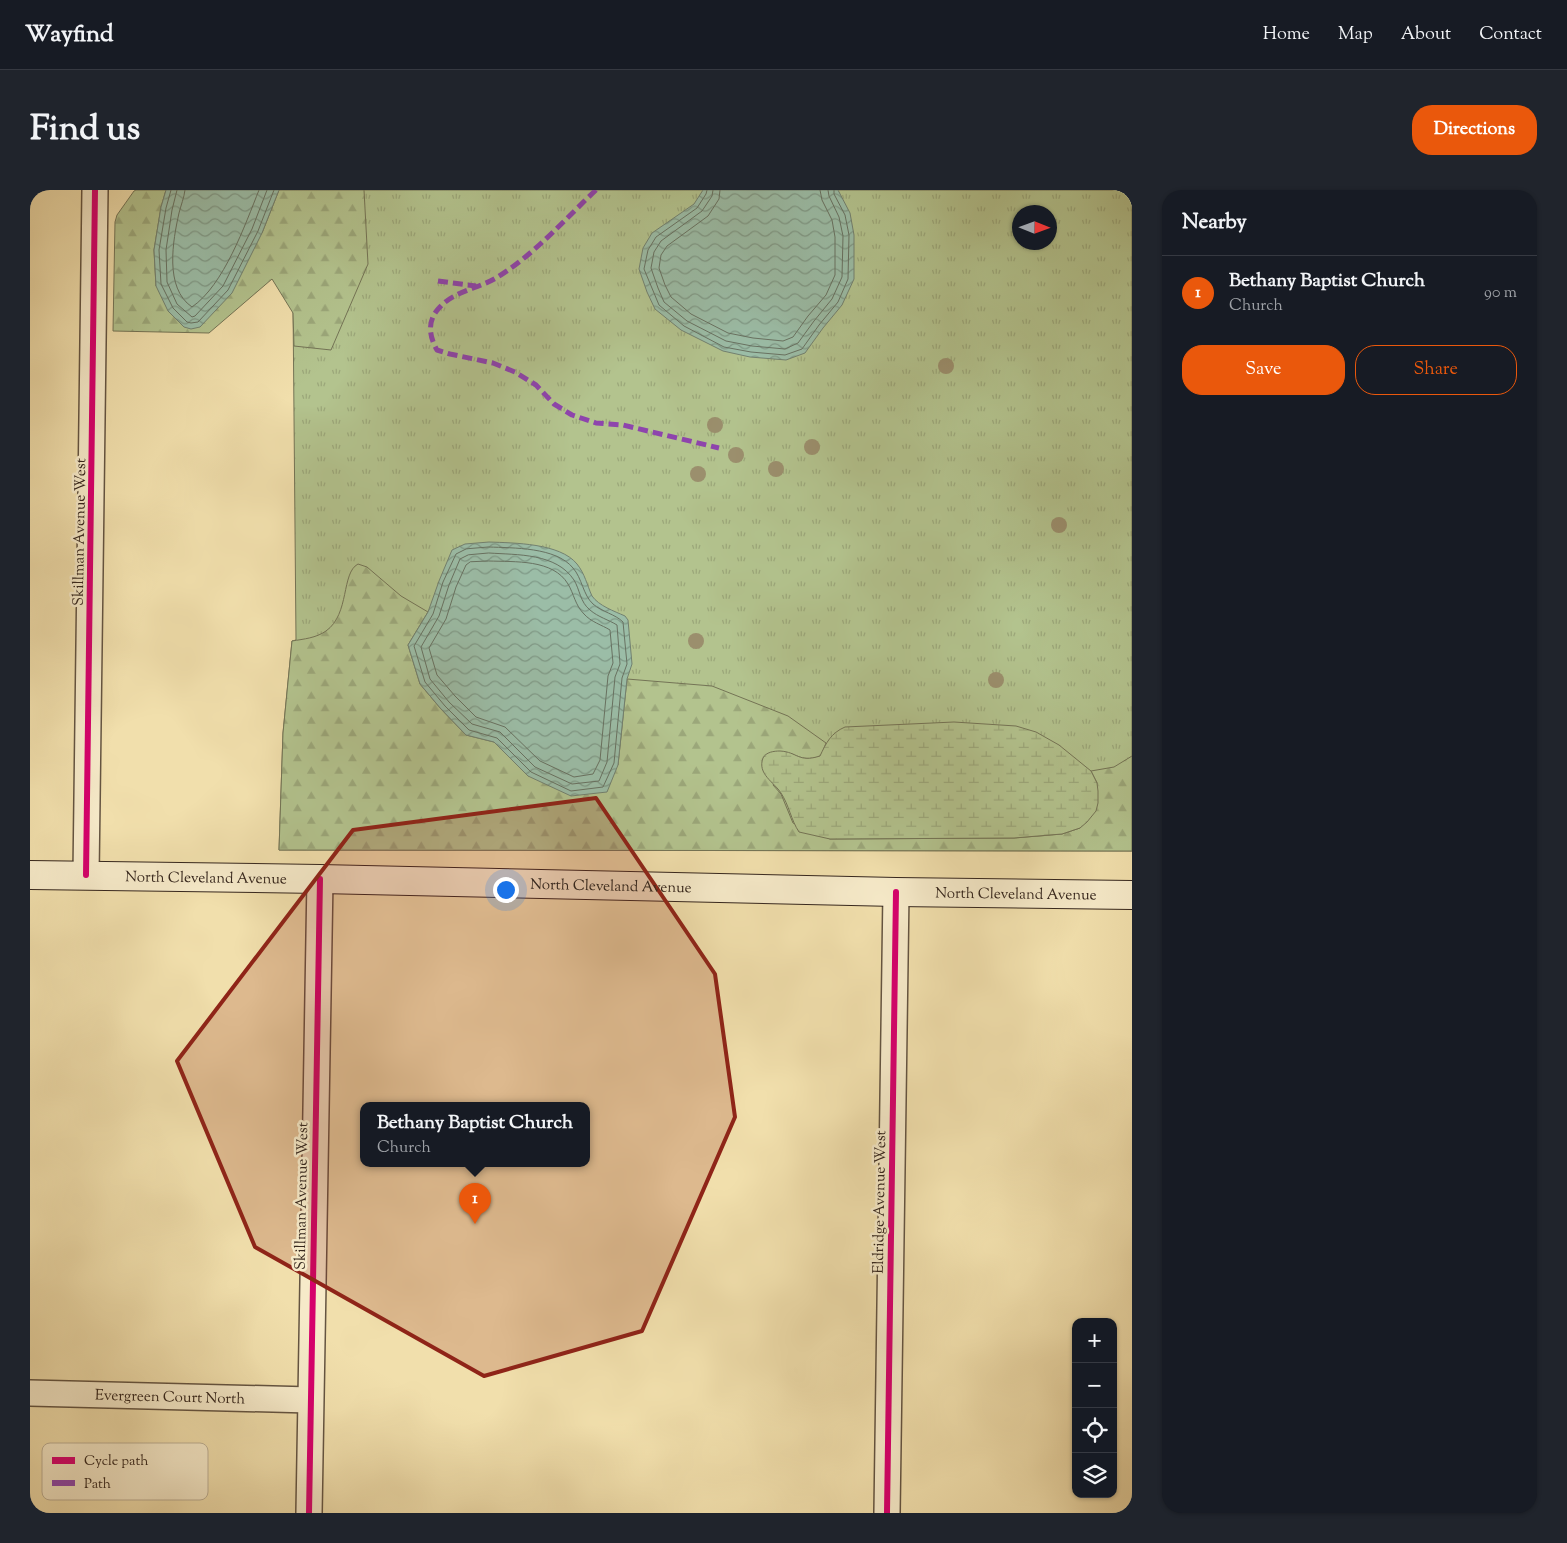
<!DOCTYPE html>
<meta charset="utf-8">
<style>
:root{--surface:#171b24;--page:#20242c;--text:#f1f3f6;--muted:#9ea1a6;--line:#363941;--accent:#ea580c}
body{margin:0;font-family:"Sorts Mill Goudy",serif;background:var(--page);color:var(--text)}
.controls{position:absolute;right:15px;bottom:15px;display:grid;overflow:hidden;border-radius:10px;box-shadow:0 1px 4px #0004}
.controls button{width:45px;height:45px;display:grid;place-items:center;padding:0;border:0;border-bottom:1px solid var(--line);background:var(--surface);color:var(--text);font:25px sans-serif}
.compass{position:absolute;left:982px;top:15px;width:45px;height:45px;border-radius:50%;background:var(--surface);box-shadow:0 1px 4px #0004;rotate:91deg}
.you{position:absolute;left:475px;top:699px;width:18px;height:18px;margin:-12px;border:4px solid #fff;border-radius:50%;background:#1a73e8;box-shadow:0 0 0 8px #1a73e833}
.badge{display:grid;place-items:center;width:32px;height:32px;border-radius:50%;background:var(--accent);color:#fff;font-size:16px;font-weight:700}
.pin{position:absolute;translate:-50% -41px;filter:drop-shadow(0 1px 2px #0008)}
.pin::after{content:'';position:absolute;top:26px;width:18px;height:15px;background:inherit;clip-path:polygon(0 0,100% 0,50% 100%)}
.popup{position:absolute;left:330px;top:912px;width:230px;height:65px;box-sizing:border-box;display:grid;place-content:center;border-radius:10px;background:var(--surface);filter:drop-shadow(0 1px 4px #0005);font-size:16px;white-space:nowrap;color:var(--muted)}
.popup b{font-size:19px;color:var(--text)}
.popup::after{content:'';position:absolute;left:50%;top:100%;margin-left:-10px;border:10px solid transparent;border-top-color:var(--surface)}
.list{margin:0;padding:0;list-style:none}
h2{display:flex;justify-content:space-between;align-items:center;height:65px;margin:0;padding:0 20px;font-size:21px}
h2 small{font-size:16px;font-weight:400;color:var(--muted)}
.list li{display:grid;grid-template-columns:32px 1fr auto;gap:15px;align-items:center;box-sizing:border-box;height:75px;padding:0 20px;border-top:1px solid var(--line)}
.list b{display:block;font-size:19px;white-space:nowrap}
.list p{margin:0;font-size:16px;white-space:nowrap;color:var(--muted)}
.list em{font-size:16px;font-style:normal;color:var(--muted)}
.actions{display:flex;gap:10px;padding:15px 20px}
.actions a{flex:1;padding:11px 0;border:1px solid var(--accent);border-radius:20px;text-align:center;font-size:18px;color:var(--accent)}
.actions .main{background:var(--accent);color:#fff}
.icon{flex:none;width:28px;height:28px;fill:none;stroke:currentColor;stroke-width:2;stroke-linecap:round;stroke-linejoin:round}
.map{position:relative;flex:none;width:1102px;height:1323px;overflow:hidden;border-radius:20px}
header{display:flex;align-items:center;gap:30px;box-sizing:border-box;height:70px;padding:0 25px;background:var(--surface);border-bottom:1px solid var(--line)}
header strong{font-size:24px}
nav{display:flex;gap:28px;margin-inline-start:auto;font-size:18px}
.intro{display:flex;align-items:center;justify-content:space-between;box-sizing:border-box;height:120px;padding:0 30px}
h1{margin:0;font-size:35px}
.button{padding:12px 22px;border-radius:20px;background:var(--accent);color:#fff;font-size:18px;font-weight:700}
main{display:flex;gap:30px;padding:0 30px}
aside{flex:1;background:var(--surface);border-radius:20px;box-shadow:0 1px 4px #0004}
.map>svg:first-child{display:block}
</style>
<header>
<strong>Wayfind</strong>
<nav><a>Home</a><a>Map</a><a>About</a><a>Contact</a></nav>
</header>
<div class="intro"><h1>Find us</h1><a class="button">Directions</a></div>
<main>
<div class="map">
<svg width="1102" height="1323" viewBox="0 0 1102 1323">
<defs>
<pattern id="grass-tufts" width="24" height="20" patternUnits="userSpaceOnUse" patternTransform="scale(1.25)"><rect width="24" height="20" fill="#b3c38e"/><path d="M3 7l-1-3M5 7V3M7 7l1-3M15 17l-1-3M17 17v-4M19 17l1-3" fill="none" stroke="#9ba77a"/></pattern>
<pattern id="forest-firs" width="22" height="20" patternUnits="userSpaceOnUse" patternTransform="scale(1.25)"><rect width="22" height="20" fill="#b3c38e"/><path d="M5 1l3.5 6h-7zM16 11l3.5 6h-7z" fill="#9ba77a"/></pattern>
<pattern id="wetland-marsh" width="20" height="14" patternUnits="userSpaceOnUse" patternTransform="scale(1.25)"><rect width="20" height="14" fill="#b3c38e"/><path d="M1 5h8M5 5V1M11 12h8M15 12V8" fill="none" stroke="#9ba77a"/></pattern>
<pattern id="water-waves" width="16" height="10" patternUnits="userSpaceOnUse" patternTransform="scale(1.25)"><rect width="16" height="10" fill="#9bbda7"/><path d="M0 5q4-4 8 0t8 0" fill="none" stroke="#7f9987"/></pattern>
</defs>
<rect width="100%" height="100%" fill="#f1dfac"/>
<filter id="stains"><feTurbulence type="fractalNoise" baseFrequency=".004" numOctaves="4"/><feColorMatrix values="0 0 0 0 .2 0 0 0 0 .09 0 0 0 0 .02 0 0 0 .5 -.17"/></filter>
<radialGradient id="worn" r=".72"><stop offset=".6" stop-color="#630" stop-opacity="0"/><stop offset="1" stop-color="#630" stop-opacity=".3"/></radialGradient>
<!-- grass -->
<path fill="url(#grass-tufts)" stroke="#747456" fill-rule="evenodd" d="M262 0H1102V661L249 660 253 543 262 451 266 450ZM989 22H1019V52H989Z"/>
<!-- forest -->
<path fill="url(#forest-firs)" stroke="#747456" d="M106 0H136L131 17 124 60 126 96 232 43 249 0H334L338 74 301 160 264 156 263 123 242 89 179 143 83 141 85 32 87 25 104 1Z
M328 374 337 377 371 406 398 422 378 455 390 494 411 519 436 545 464 552 498 586 588 575 597 489 682 496 758 526 796 553 791 566C779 570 773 569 762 564L743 595 751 604 763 633 800 649 984 648 1032 644 1050 638 1067 593 1061 581 1084 577 1102 566V661L249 660 253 543 262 451C274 449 286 448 296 441 320 424 311 383 328 374Z"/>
<!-- wetland -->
<path fill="url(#wetland-marsh)" stroke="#747456" d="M924 532 986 536 1006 542 1029 555 1061 581 1067 593 1068 601V613L1066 621 1057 632 1050 638 1032 644 984 648 800 649 769 642C761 630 759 615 751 603 744 592 727 584 733 568 736 562 744 561 750 561 768 562 768 573 790 566 796 553 801 543 815 537Z"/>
<!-- water -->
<path fill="url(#water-waves)" stroke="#728170" d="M136 0H249L232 43 202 103 170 137 161 139 154 137 138 121 126 96 124 60 131 17Z
M673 0H808L820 23 824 45V89L812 115 793 138 775 163 756 170 720 167 693 161 651 140 625 119 617 102 609 79 613 58 622 43 664 14Z
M459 352C484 353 530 353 547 374 555 384 557 395 562 406 569 416 584 421 595 426L598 430 602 474 597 489 588 575 577 602 541 606 498 586 464 552 436 545 411 519 390 494 378 455 398 422 409 391 422 360 435 354Z"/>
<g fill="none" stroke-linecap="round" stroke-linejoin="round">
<!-- shore -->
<path stroke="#687262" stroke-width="1" d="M141 0 136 18 129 60 131 94 143 118 157 132 161 133 168 132 198 100 228 41 244 0
M147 0 142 20 136 60 137 92 147 114 162 127 165 126 193 96 222 39 237 0
M155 0C154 8 151 15 149 23 143 50 134 98 162 117 194 95 215 35 229 0
M677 0 676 4 667 18 626 47 618 60 614 79 629 115 654 136 694 157 721 162 755 165 772 159 789 135 808 112 818 89 819 45 815 25 804 4V0
M683 0 682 6 672 21 631 51 624 62 621 78 628 98 634 112 657 131 696 151 722 156 755 159 768 153 784 131 802 109 812 87 813 46 809 27 799 6 798 0
M690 0 689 9 678 26 637 56 631 65 629 78 635 95 641 107 661 124 698 143 723 148 753 151 763 147 778 126 796 105 805 85V47L802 30 792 10 790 0
M459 357C483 358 526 357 543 378 552 388 553 405 563 414 572 422 585 424 593 432L597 474 592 488 584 573 573 597 541 601 501 582 467 548 439 540 415 516 395 492 384 456 403 424 413 392 426 364 436 359Z
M459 363C488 365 526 363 544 390 550 400 550 412 560 420 568 427 579 430 587 435L590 474 585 487 577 572 569 591 542 594 505 577 470 542 442 534 419 512 400 489 391 457 409 426 419 395 430 369 438 365Z
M459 371C485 372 523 369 538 394 544 404 545 415 554 424 561 432 572 435 580 440L583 473 578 486 570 570 563 584 544 587 510 571 475 537 446 527 425 506 407 485 399 458 416 429 426 397 436 375 440 372Z"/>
<!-- street casing -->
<g stroke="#645441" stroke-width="28">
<g id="street">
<path d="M56 685 65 0"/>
<path id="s1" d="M0 1203 280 1210"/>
<path d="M279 1323 290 689"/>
<path d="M857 1323 866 702"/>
</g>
</g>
<!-- secondary casing -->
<g stroke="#35261d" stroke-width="30">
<g id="secondary">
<path id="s2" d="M0 685 290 689 866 702 1102 705"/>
</g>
</g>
<!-- street -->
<use href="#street" stroke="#f6eac9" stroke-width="25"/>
<!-- secondary -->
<use href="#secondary" stroke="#f6eac9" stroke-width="28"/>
<!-- quiet -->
<path stroke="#8e44ad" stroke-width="5" stroke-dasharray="10 5" stroke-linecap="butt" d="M566 0C534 30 504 65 466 88 447 99 424 101 409 118 397 131 399 146 407 160L420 164 463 173 485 182 506 195 524 214 542 225 566 233 593 235 689 258
M408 91 446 96"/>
<!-- cycleway casing -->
<g stroke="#f6eac9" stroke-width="9">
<path id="cycleway" d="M56 685 65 0
M279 1323 290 689
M857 1323 866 702"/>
</g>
<!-- cycleway -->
<use href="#cycleway" stroke="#d6006c" stroke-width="6"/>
</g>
<!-- trees -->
<g fill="#9b8f6d">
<circle cx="916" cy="176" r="8"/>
<circle cx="685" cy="235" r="8"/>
<circle cx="782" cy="257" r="8"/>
<circle cx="706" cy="265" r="8"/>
<circle cx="746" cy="279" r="8"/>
<circle cx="668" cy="284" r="8"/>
<circle cx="1029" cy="335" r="8"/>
<circle cx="666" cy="451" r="8"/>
<circle cx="966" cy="490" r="8"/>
</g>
<!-- marked area -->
<path fill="#8f2418" fill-opacity="0.2" stroke="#8f2418" stroke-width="4" stroke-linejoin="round" d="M566 608 685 784 705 927 612 1141 454 1186 225 1057 147 871 323 640Z"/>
<g text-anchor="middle" stroke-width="5" stroke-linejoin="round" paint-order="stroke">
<!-- street labels -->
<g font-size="15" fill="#35261d" stroke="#f6eac9">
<text transform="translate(49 342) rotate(-89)" y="5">Skillman Avenue West</text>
<text dy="5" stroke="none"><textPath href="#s2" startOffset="176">North Cleveland Avenue</textPath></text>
<text dy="5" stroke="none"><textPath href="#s2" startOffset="581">North Cleveland Avenue</textPath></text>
<text dy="5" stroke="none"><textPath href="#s2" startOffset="986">North Cleveland Avenue</textPath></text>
<text transform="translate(271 1006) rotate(-89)" y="5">Skillman Avenue West</text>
<text transform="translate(849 1012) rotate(-89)" y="5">Eldridge Avenue West</text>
<text dy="5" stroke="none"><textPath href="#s1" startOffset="140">Evergreen Court North</textPath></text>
</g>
</g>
<!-- legend -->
<rect x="12" y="1253" width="166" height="57" rx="8" fill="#f6eac9" stroke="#bcaf95" stroke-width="1"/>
<rect x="22" y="1267" width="23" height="7" fill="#d6006c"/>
<rect x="22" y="1290" width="23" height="6" fill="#8e44ad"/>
<g font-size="14" fill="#35261d">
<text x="54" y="1275">Cycle path</text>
<text x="54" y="1298">Path</text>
</g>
<rect width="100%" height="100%" filter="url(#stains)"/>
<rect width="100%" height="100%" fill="url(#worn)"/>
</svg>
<div class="controls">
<button>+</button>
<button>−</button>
<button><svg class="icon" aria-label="locate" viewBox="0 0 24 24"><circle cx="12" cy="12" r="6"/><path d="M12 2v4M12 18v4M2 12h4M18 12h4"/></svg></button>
<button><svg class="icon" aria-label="layers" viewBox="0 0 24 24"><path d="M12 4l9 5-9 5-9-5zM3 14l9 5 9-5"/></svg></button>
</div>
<svg class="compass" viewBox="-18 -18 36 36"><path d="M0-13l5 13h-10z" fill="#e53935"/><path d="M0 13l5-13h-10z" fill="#9ea1a6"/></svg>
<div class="you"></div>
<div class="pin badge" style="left:445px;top:1034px">1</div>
<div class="popup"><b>Bethany Baptist Church</b>Church</div>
</div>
<aside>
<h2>Nearby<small></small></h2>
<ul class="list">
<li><span class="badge">1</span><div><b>Bethany Baptist Church</b><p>Church</p></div><em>90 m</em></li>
</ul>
<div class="actions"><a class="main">Save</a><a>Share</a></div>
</aside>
</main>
